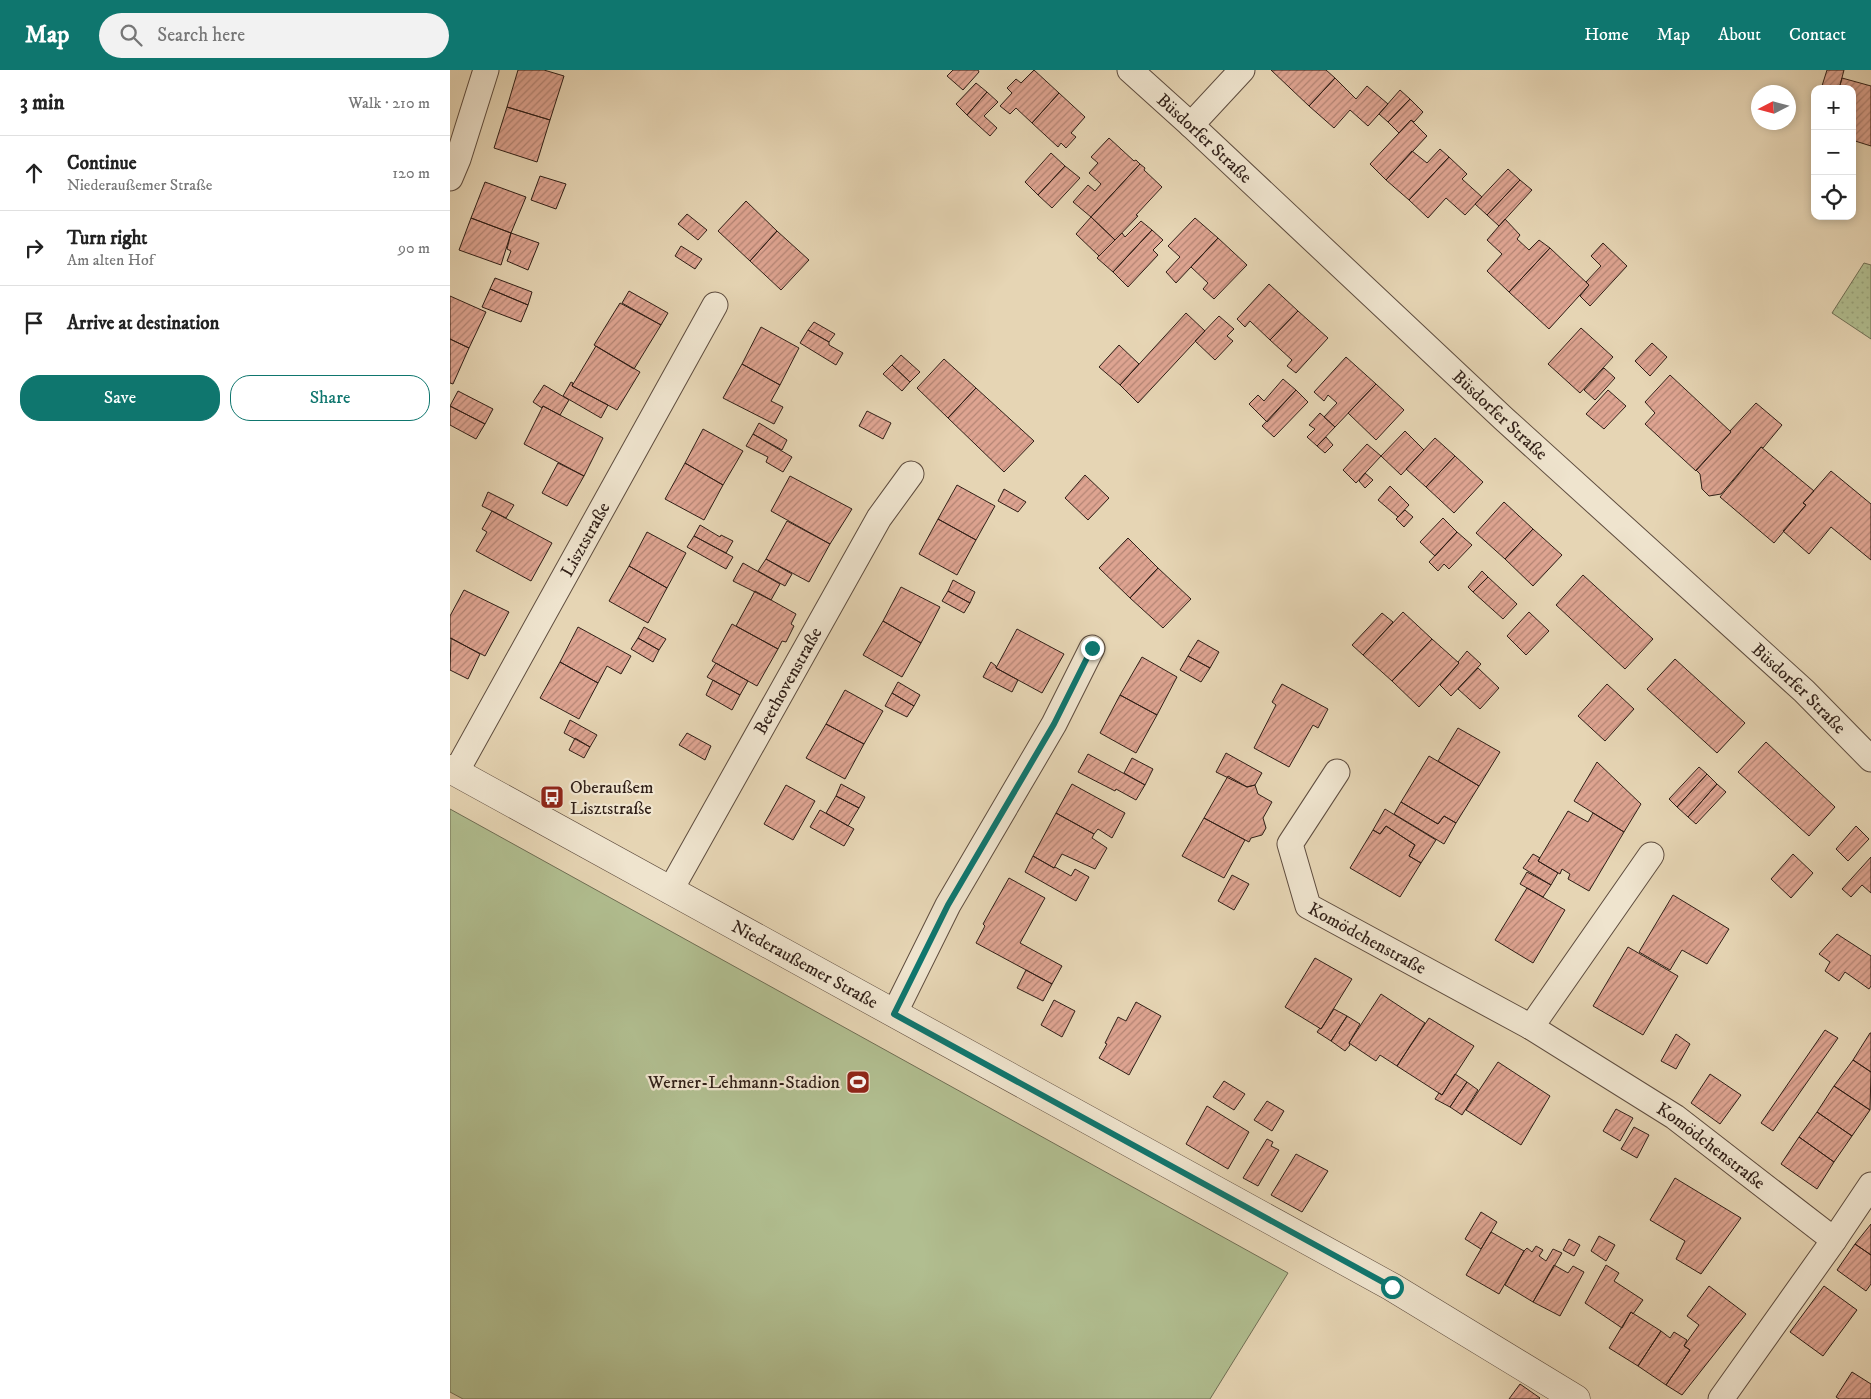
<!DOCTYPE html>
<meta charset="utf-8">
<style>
:root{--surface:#fff;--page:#f2f2f2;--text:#222;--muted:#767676;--line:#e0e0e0;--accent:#0f766e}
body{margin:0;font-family:"IM FELL DW Pica",serif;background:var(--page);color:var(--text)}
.controls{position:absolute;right:15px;top:15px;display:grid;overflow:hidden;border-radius:10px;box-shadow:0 2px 8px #0003}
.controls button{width:45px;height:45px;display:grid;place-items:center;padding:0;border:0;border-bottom:1px solid var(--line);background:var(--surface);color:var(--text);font:25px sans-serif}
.compass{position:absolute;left:1301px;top:15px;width:45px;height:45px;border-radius:50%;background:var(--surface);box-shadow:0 2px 8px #0003;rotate:264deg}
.stop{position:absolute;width:15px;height:15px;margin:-11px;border:4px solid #0f766e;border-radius:50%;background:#fff}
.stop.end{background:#0f766e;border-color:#fff;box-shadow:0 1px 5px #0008}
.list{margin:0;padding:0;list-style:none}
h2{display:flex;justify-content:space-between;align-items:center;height:65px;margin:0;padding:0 20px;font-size:21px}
h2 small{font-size:16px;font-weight:400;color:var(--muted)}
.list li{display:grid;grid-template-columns:32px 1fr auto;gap:15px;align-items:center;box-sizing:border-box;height:75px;padding:0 20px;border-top:1px solid var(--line)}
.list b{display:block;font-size:19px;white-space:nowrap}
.list p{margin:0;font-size:16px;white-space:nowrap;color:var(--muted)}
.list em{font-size:16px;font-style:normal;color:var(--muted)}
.actions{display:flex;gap:10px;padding:15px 20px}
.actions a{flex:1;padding:11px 0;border:1px solid var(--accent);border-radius:20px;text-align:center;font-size:18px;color:var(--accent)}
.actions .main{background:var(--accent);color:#fff}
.icon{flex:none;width:28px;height:28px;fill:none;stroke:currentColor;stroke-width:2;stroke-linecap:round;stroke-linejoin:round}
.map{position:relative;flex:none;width:1421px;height:1329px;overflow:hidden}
header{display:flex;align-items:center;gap:30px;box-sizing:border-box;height:70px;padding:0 25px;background:var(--accent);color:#fff}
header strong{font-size:24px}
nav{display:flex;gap:28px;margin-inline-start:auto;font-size:18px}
.search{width:350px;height:45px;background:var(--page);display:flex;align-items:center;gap:12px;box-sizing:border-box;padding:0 18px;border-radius:28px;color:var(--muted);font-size:19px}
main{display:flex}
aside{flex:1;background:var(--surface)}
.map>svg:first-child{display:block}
</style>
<header>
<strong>Map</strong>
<div class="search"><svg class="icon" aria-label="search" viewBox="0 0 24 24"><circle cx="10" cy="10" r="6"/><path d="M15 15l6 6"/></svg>Search here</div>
<nav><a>Home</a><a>Map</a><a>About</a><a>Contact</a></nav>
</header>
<main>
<aside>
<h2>3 min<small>Walk · 210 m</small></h2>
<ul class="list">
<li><svg class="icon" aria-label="ahead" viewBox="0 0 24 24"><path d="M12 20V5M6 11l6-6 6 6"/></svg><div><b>Continue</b><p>Niederaußemer Straße</p></div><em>120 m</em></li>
<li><svg class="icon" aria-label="right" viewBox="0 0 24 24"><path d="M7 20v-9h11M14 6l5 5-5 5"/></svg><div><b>Turn right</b><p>Am alten Hof</p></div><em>90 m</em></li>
<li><svg class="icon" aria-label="arrive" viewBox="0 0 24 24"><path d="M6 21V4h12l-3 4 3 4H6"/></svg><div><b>Arrive at destination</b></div></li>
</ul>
<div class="actions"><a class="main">Save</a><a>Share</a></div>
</aside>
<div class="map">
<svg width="1421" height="1329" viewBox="0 0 1421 1329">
<defs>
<pattern id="park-dots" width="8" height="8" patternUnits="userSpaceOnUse" patternTransform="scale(1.25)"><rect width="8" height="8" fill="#b1be90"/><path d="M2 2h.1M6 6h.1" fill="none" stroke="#99a37b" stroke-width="1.8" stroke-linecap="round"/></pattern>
<pattern id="building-hatch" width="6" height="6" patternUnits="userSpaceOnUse" patternTransform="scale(1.25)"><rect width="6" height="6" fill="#dea491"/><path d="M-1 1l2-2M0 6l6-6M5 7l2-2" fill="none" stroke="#b48575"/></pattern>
</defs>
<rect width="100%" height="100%" fill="#e6d5b4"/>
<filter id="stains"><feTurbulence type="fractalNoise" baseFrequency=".004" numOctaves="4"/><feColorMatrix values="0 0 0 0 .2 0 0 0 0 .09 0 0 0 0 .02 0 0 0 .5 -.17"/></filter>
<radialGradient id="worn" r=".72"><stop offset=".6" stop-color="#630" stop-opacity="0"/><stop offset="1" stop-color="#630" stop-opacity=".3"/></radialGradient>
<!-- park -->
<path fill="url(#park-dots)" stroke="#706e54" d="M1414 193 1421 195V269L1382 243Z"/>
<!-- pitch -->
<path fill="#b1be90" stroke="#706e54" d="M0 739 838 1203 760 1329H13L0 1322Z"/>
<!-- building -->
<path fill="url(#building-hatch)" stroke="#301f17" d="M68 0H94L114 6 100 50 57 37Z
M503 0H528L529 2 513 20 497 6Z
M584 0 609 23 582 53 566 38 560 44 550 36 562 23 557 18 566 9 571 13Z
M821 0H876L885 8 859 36Z
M1377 0H1394L1389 19H1371Z
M885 8 906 29 917 16 938 34 918 56 900 40 884 58 859 36Z
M1392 8 1421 16V76L1402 70V19H1389Z
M526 13 537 22 517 45 506 34Z
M950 20 960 29 938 52 929 44Z
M537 22 548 32 534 46 547 58 540 66 517 45Z
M609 23 635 47 621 63 626 67 616 78 611 73 608 77 582 53Z
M960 29 973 42 964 52 961 50 949 63 938 52Z
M57 37 100 50 87 92 44 78Z
M961 50 977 66 936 110 920 94Z
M659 68 684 91 686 90 690 94 641 147 623 132 638 115 645 121 651 114 639 103 648 93 641 87Z
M990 79 999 87 959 130 936 110 962 81 977 93Z
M601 83 615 96 588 125 575 112Z
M999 87 1017 104 1012 109 1032 127 1015 145 996 128 978 148 959 130Z
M690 94 695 98 694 100 712 117 686 145 688 146 665 170 641 147Z
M615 96 630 108 602 138 588 125Z
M1058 99 1070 110 1037 145 1025 134Z
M90 106 116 114 106 139 81 130Z
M1070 110 1082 120 1049 156 1037 145Z
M35 112 76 127 61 163 21 148Z
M296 131 327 161 300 191 268 161Z
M237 144 257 160 248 170 228 154Z
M641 147 665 170 649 186 626 164Z
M21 148 61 163 51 195 9 180Z
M745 148 768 168 726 213 716 202 730 187 718 176Z
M1055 149 1070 165 1067 169 1079 180 1089 170 1100 178 1059 222 1037 201 1052 184 1037 170Z
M691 151 702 160 663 202 647 188 672 163 675 167Z
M702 160 713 170 703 180 708 185 678 217 663 202Z
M327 161 359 190 331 220 300 191Z
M61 163 89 173 78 200 57 191 61 181 57 179Z
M768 168 797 195 764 229 753 219 758 213 741 197Z
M1153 173 1177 196 1140 236 1130 226 1139 215 1136 212 1151 196 1141 186Z
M231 176 252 189 245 199 225 186Z
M1100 178 1139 215 1099 259 1059 222Z
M45 208 82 222 78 235 40 219Z
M819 214 848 241 820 270 800 251 795 257 787 249Z
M40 219 78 235 71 252 32 237Z
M179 221 218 243 211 255 172 233Z
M0 226 36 242 19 278 0 269Z
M170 233 211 255 184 299 144 275Z
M848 241 878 268 846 303 837 296 842 290 820 270Z
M736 243 755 261 688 333 670 315Z
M769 246 784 259 777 266 783 271 765 290 745 271Z
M364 252 385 264 379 272 358 260Z
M311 257 349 278 330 315 292 294Z
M1131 258 1163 287 1130 323 1098 294Z
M358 260 379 272V275L393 283 386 295 350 273Z
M0 269 19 278 3 314 0 313Z
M1202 273 1217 287 1200 306 1185 291Z
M669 275 689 294 670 315 649 297Z
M146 276 190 302 167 340 122 316Z
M451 285 470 302 460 312 442 295Z
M896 287 926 314 885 357 874 347 887 333 878 325 874 331 864 322Z
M494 289 526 318 498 348 467 318Z
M292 294 330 315 321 331 333 337 324 354 273 328Z
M442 295 460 312 452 321 433 304Z
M1154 298 1165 308 1145 330 1134 320Z
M1220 305 1281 362 1246 401 1195 354 1205 343 1195 332Z
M833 309 846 320 817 352 799 334 808 325 814 331Z
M121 312 123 313 122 316 158 335 151 348 113 326Z
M926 314 954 340 926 370 898 343Z
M94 315 119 330 110 345 93 336 92 338 83 332Z
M526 318 584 371 554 402 498 348Z
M846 320 858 332 824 367 812 356Z
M1158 320 1176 336 1154 359 1136 344Z
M8 321 43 339 35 354 0 336Z
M1306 333 1332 355 1313 378 1311 377 1271 424 1259 426 1252 419 1250 404 1246 400 1281 362 1280 361Z
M0 336 35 354 26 369 0 355Z
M93 336 153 368 134 406 74 374Z
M417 341 441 353 433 369 409 356Z
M870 343 885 357 867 376 857 367 865 359 859 355Z
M309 353 337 370 332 380 303 364Z
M253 359 293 381 273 415 235 393Z
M955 361 974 380 951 405 931 386Z
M303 364 342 387 333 402 316 392 318 387 296 376Z
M876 367 883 375 875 383 867 376Z
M985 368 1005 386 976 417 956 399Z
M917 374 931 386 906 413 893 400Z
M1311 377 1364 421 1353 433 1356 435 1324 473 1270 427Z
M1005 386 1033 412 1004 443 976 417Z
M108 393 134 406 117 436 92 423Z
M235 393 273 415 254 450 215 429Z
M1381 401 1421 434V490L1381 457 1359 484 1333 461 1356 435 1353 433Z
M915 403 923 410 915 418 909 411Z
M635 405 659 428 638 450 615 428Z
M340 406 402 439 380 474 321 441Z
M507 415 545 436 526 470 488 449Z
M940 416 959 435 948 447 928 430Z
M554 419 576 432 568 442 548 431Z
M38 422 64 435 56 448 32 436Z
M1054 432 1083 459 1055 489 1026 463Z
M955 440 963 447 954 457 946 449Z
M42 441 102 473 81 511 26 481 37 462 32 459Z
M993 448 1007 462 985 486 970 472Z
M488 449 526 470 507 505 469 484Z
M337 451 380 474 359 512 316 489Z
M250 455 270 467 271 465 283 471 276 483 244 466Z
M1083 459 1112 485 1083 516 1055 489Z
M197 462 236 483 217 518 179 496Z
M1007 462 1022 475 999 499 994 494 988 501 979 492Z
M244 466 283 487 276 499 237 477Z
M678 468 708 498 680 528 649 498Z
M316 489 342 504 335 516 308 501Z
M293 493 330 514 321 530 283 511Z
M179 496 217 518 198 553 159 531Z
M708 498 741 529 713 558 680 528Z
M1032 501 1038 507 1023 522 1018 517Z
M1133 505 1203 569 1175 599 1106 535Z
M1038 507 1067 534 1053 549 1023 522Z
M503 510 525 522 520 533 498 521Z
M451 517 490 537 471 573 433 551Z
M14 520 59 542 35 586 0 568V546Z
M305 521 346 544 341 554 344 556 336 572 332 571 328 579 286 556Z
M498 521 520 533 514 543 492 531Z
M953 542 982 569 942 611 913 585Z
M1079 542 1099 561 1076 585 1057 566Z
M932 543 943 552 913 585 902 575Z
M433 551 471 573 452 607 413 585Z
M282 554 328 579 307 616 262 591Z
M128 557 181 586 171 604 157 596 148 613 110 592Z
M194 557 216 569 209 580 188 568Z
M567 559 614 584 592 623 546 598Z
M1 568 30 584 18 609 0 600Z
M188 568 209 580 203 592 181 579Z
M982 569 1009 593 969 637 942 611Z
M748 570 769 582 760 598 738 586Z
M1017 581 1031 594 1001 626 990 615 1009 593 1008 592Z
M738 586 760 598 751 612 730 600Z
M692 587 727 607 707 645 670 625Z
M1225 589 1295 653 1267 683 1197 619Z
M110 592 148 613 129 649 90 628Z
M541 592 546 596V598L568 610 562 622 533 607Z
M266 593 298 611 290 625 257 607Z
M1028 598 1049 618 1030 639 1008 619Z
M263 610 290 625 282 640 256 625Z
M448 612 470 625 464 636 442 623Z
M832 614 878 639 868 658 863 655 839 697 804 678 826 635 822 632Z
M1157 614 1184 639 1155 671 1128 646Z
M395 620 433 641 414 674 376 654Z
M442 623 464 636 457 647 435 636Z
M670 625 707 645 686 683 650 663Z
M120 650 147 665 140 677 114 663Z
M376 654 414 674 395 709 356 688Z
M1008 658 1050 682 1029 716 988 691Z
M237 663 261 676 255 690 229 675Z
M125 668 140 677 134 688 119 680Z
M1316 672 1385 737 1359 766 1288 702Z
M776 683 812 703 805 715 797 717 766 702Z
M638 684 695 715 686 730 666 719 665 721 628 702Z
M979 686 1029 716 1006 753 994 746 988 754 951 732Z
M682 688 703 699 695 715 674 703Z
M1147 692 1191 734 1174 762 1124 731Z
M1249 697 1257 704 1227 737 1219 729Z
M1257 704 1267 714 1238 747 1227 737Z
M778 706 797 717 805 715 808 724 822 732 813 748 816 758 812 765 801 768 799 772 754 748Z
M391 714 415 727 409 738 386 726Z
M622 714 675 743 662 768 648 759 644 764 606 743Z
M1267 714 1276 722 1246 754 1238 747Z
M336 715 365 731 343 770 314 754Z
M386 726 409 738 398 756 376 743Z
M951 732 988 754 994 746 1006 753 994 774 944 744Z
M935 739 986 770 971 793 959 786 965 775 936 756 930 764 923 760Z
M370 740 404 759 394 776 360 757Z
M1118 741 1138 752 1143 743 1174 762 1139 821 1118 809 1120 804 1112 799 1110 804 1088 791Z
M606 743 644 764 642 768 657 778 645 799 612 784 604 798 583 786Z
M754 748 795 770 774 808 732 786Z
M936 756 965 775 959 786 971 793 950 827 900 798 923 760 930 764Z
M1406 756 1419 769 1398 791 1386 779Z
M1083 784 1090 788 1088 791 1108 803 1101 815 1073 798Z
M1343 784 1363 803 1341 828 1321 809Z
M583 786 604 798 605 797 621 806 625 799 639 807 626 831 575 802Z
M1421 787V823L1412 815 1401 827 1392 819Z
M1077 802 1101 815 1093 827 1070 814Z
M782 805 799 814 784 840 768 831Z
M559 808 595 828 570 873 612 896 602 914 526 873 535 856 533 854Z
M1077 818 1115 840 1083 893 1045 870Z
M1223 825 1279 859 1257 894 1232 880 1220 900 1189 882Z
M1387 864 1421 886V916L1419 919 1395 902 1389 911 1375 901 1380 892 1369 884Z
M1178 877 1228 906 1193 965 1143 936Z
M865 888 902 909 871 959 835 937Z
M576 900 602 914 593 931 567 918Z
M931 924 975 953 947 996 930 985 926 991 899 973Z
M604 930 625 941 612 967 591 955Z
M686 932 711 946 679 1005 649 988 657 974 655 973 668 947 676 951Z
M884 939 897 946 881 971 867 962 870 958 871 959Z
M897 946 910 954 899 973 900 975 895 981 881 971Z
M979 948 1024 976 992 1025 947 996Z
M1375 960 1388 968 1323 1061 1311 1053Z
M1420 963H1421V1002L1403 990Z
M1226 964 1240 974 1226 999 1211 991Z
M1403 990 1421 1002 1420 1040 1384 1016Z
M1048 992 1100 1026 1071 1075 1016 1040Z
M1005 1004 1017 1012 1000 1037 985 1029 989 1023 992 1025Z
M1260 1004 1291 1025 1270 1054 1241 1033Z
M774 1011 795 1024 784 1040 763 1027Z
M1017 1012 1028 1020 1012 1045 1000 1037Z
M1384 1016 1420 1040 1402 1066 1367 1042Z
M817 1031 834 1041 822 1061 804 1050Z
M757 1036 799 1062 778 1099 736 1074Z
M1166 1039 1183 1048 1170 1071 1153 1061Z
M1367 1042 1402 1066 1384 1092 1349 1067Z
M1184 1057 1199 1065 1187 1088 1171 1079Z
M1349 1067 1384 1092 1367 1119 1331 1094Z
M817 1069 823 1072 821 1076 829 1080 808 1116 793 1108Z
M846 1084 878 1101 852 1142 821 1125Z
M1225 1108 1291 1148 1251 1204 1226 1189 1235 1171 1200 1150Z
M1031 1142 1047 1152 1031 1179 1015 1169Z
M1421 1154V1185L1405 1174Z
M1041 1162 1074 1181 1049 1224 1016 1205Z
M1149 1166 1165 1175 1156 1191 1141 1181Z
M1119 1169 1130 1175 1124 1186 1113 1180Z
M1405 1174 1421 1185V1214L1416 1221 1387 1200Z
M1086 1176 1093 1180 1089 1186 1096 1191 1103 1179 1112 1183 1083 1232 1055 1215 1074 1181 1077 1178 1082 1182Z
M1104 1195 1118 1203 1123 1196 1134 1202 1110 1246 1083 1232Z
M1156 1195 1169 1203 1164 1211 1193 1230 1183 1244 1181 1242 1172 1258 1135 1233Z
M1259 1216 1296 1244 1232 1325 1216 1315 1240 1280 1234 1276 1249 1255 1237 1246Z
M1374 1216 1407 1240 1373 1286 1340 1262Z
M1181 1242 1211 1261 1188 1296 1159 1278Z
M1211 1261 1220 1268 1224 1262 1237 1270 1234 1276 1240 1280 1216 1315 1188 1296Z
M1402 1302 1421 1314V1329H1389L1386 1327Z
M1070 1314 1090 1328 1089 1329H1059Z"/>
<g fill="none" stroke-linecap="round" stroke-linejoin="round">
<!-- minor casing -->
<g stroke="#5e4c3e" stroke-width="27">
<g id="minor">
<path id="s1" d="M680 0 741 55 1054 349 1354 621 1421 689"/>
<path d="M741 55 792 0"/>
<path d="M0 108 8 89 36 0"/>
<path id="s2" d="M6 702 265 235"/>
<path id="s3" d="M887 702 840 774 858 836 1081 957 1225 1047 1384 1170"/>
<path id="s4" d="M220 821 429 448 461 404"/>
<path d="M444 944 498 835 604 654 642 578"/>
<path d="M1081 957 1201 785"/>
<path d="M1271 1329 1384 1170 1421 1115"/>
</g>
</g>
<!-- tertiary casing -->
<g stroke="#5e4c3e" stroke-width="29">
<g id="tertiary">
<path id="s5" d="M0 699 942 1217 1126 1329"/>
</g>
</g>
<!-- minor -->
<use href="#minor" stroke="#efe4ce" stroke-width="25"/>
<!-- tertiary -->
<use href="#tertiary" stroke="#efe4ce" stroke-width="28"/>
</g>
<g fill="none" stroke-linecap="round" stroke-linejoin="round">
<!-- route -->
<path stroke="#0f766e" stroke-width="6" d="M642 578 604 654 498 835 444 944 942 1217"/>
</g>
<!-- icons -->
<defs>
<g id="bus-square" transform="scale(1.25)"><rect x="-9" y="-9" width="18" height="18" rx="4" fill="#8f2418" stroke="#efe4ce"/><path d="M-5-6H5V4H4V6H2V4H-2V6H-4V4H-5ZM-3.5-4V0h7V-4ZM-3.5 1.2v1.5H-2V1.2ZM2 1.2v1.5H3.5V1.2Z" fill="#fff"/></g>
<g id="stadium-square" transform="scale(1.25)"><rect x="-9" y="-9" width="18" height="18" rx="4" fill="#8f2418" stroke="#efe4ce"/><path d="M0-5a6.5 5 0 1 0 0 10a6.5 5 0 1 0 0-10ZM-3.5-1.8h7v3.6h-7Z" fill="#fff"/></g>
</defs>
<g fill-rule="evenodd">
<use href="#bus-square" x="102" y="727"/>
<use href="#stadium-square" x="408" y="1012"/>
</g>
<g text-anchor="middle" stroke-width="4.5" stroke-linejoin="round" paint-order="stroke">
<!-- street labels -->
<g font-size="18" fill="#301f17" stroke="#efe4ce">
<text dy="6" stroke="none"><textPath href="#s1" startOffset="101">Büsdorfer Straße</textPath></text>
<text dy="6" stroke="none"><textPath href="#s1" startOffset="506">Büsdorfer Straße</textPath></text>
<text dy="6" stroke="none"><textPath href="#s2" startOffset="266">Lisztstraße</textPath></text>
<text dy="6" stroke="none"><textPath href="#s4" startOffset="241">Beethovenstraße</textPath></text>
<text dy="6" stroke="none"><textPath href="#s1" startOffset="911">Büsdorfer Straße</textPath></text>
<text dy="6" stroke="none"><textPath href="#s3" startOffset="218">Komödchenstraße</textPath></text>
<text dy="6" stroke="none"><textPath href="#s5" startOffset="405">Niederaußemer Straße</textPath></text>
<text dy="6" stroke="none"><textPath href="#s3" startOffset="620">Komödchenstraße</textPath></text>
</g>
<!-- poi labels -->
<g font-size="18" fill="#301f17" stroke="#efe4ce" text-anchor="start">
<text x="120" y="723">Oberaußem<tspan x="120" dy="21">Lisztstraße</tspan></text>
<text x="390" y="1018" text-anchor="end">Werner-Lehmann-Stadion</text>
</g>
</g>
<rect width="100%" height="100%" filter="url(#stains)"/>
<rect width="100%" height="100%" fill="url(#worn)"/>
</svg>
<div class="controls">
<button>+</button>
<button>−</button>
<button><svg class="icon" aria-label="locate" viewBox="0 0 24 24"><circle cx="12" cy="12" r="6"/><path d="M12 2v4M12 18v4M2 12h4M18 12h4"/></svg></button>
</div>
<svg class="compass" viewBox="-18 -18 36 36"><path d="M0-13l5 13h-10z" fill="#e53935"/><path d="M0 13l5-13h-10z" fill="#767676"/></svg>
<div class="stop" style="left:942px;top:1217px"></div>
<div class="stop end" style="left:642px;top:578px"></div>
</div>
</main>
